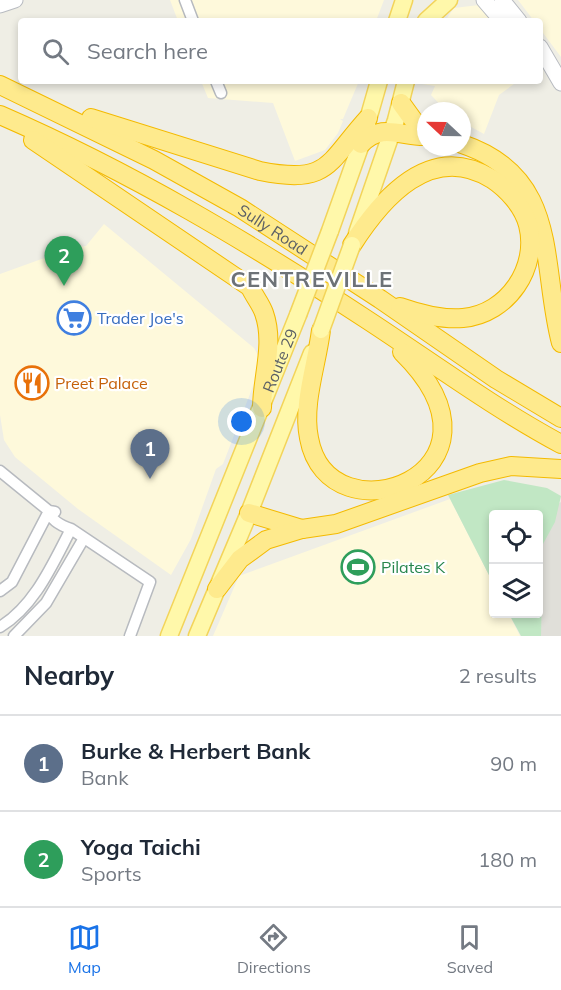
<!DOCTYPE html>
<style>
:root{--surface:#fff;--page:#f2f2f3;--text:#1f2937;--muted:#747a83;--line:#e0e1e3;--accent:#1a73e8}
body{margin:0;font-family:Mulish,sans-serif;background:var(--page);color:var(--text)}
.controls{position:absolute;right:18px;bottom:18px;display:grid;overflow:hidden;border-radius:6px;box-shadow:0 3px 9px #0003}
.controls button{width:54px;height:54px;display:grid;place-items:center;padding:0;border:0;border-bottom:2px solid var(--line);background:var(--surface);color:var(--text);font:30px sans-serif}
.compass{position:absolute;left:417px;top:102px;width:54px;height:54px;border-radius:50%;background:var(--surface);box-shadow:0 3px 9px #0003;rotate:292deg}
.you{position:absolute;left:242px;top:422px;width:21px;height:21px;margin:-15px;border:4px solid #fff;border-radius:50%;background:#1a73e8;box-shadow:0 0 0 9px #1a73e833}
.badge{display:grid;place-items:center;width:39px;height:39px;border-radius:50%;background:var(--accent);color:#fff;font-size:20px;font-weight:700}
.pin{position:absolute;translate:-50% -50px;filter:drop-shadow(0 2px 3px #0008)}
.pin::after{content:'';position:absolute;top:32px;width:21px;height:18px;background:inherit;clip-path:polygon(0 0,100% 0,50% 100%)}
.list{margin:0;padding:0;list-style:none}
h2{display:flex;justify-content:space-between;align-items:center;height:78px;margin:0;padding:0 24px;font-size:26px}
h2 small{font-size:20px;font-weight:400;color:var(--muted)}
.list li{display:grid;grid-template-columns:39px 1fr auto;gap:18px;align-items:center;box-sizing:border-box;height:96px;padding:0 24px;border-top:2px solid var(--line)}
.list b{display:block;font-size:22px;white-space:nowrap}
.list p{margin:0;font-size:20px;white-space:nowrap;color:var(--muted)}
.list em{font-size:20px;font-style:normal;color:var(--muted)}
.icon{flex:none;width:33px;height:33px;fill:none;stroke:currentColor;stroke-width:2;stroke-linecap:round;stroke-linejoin:round}
.map{position:relative;flex:none;width:561px;height:636px;overflow:hidden}
.search{position:absolute;background:var(--surface);box-shadow:0 3px 9px #0003;left:18px;right:18px;top:18px;height:66px;display:flex;align-items:center;gap:15px;box-sizing:border-box;padding:0 21px;border-radius:6px;color:var(--muted);font-size:22px}
.sheet{height:270px;background:var(--surface)}
nav{display:flex;justify-content:space-around;align-items:center;box-sizing:border-box;height:84px;border-top:2px solid var(--line);background:var(--surface);font-size:16px;color:var(--muted)}
nav a{display:grid;justify-items:center;gap:3px}
nav .on{color:var(--accent)}
.map>svg:first-child{display:block}
</style>
<div class="map">
<svg width="561" height="636" viewBox="0 0 561 636">
<rect width="100%" height="100%" fill="#efeee5"/>
<!-- commercial -->
<path fill="#fef9db" d="M170 0H384L376 21H178Z
M518 0H561V57L540 29V21H534Z
M479 5 492 21H445L454 8Z
M201 81H359L343 119H340L343 121 338 133 325 150 295 161 273 103 208 98Z
M423 81H518L499 95 484 134 462 122V111H446L431 95 435 86 422 84Z
M104 224 254 348 260 359 255 381 223 464 216 469 191 539 171 575 78 509 15 457 4 440 0 415V274L72 248 86 246Z
M450 499 493 583 494 614H509L520 636H213L239 576Z"/>
<!-- industrial -->
<path fill="#e0dfd9" d="M561 502V636H525L538 614 539 519Z"/>
<!-- green -->
<path fill="#c1e7c4" d="M504 480 547 488 561 496 555 522 543 544 541 636H521L509 614H538V514H494L493 583 448 495Z"/>
<g fill="none" stroke-linecap="round" stroke-linejoin="round">
<!-- street casing -->
<g stroke="#b7babf" stroke-width="13">
<path id="street" d="M185 0 193 21
M216 81 221 93
M0 471 49 511 55 512
M49 511C51 521 62 526 71 529L150 582 130 636
M0 591 12 582 49 511
M0 627C35 606 53 563 71 529
M14 636 46 603 84 538"/>
</g>
<!-- secondary casing -->
<g stroke="#b8bbc1" stroke-width="17">
<path id="secondary" d="M484 0 502 21
M502 0 519 21
M0 5 15 0
M540 47 561 83"/>
</g>
<!-- primary casing -->
<g stroke="#f3d45a" stroke-width="19">
<g id="primary">
<path d="M397 21 404 0"/>
<path d="M426 21 449 0"/>
<path d="M330 231 361 144 379 81"/>
<path d="M357 233 396 120 406 81"/>
<path id="s1" d="M169 636 298 315"/>
<path d="M197 636 249 513 312 353"/>
</g>
</g>
<!-- highway casing -->
<g stroke="#f4ba00" stroke-width="20">
<g id="highway">
<path id="s2" d="M0 85 154 160 240 208 380 299 496 379 561 418"/>
<path d="M401 103 414 121 426 130"/>
<path d="M0 115C131 172 250 243 369 321 433 363 494 408 561 444"/>
<path d="M91 118 260 171C330 185 327 163 368 118"/>
<path d="M33 140 250 287C254 296 261 304 264 313 275 344 262 377 262 408"/>
<path d="M361 144C382 122 401 137 426 136"/>
<path d="M462 144C561 177 540 264 561 343"/>
<path d="M352 245C382 198 431 141 492 179 507 189 523 206 528 225 539 267 508 314 463 318 442 320 420 314 400 307"/>
<path d="M321 330C317 364 302 404 309 438 328 545 526 474 402 352"/>
<path d="M249 513 302 529"/>
<path d="M217 589 240 559 266 540 302 529 336 524 480 473 511 466 561 469"/>
</g>
</g>
<!-- street -->
<use href="#street" stroke="#fff" stroke-width="10"/>
<!-- secondary -->
<use href="#secondary" stroke="#fff" stroke-width="15"/>
<!-- primary -->
<use href="#primary" stroke="#fff8aa" stroke-width="16"/>
<!-- highway -->
<use href="#highway" stroke="#feea8d" stroke-width="18"/>
<!-- primary-bridge casing -->
<g stroke="#f3d45a" stroke-width="19" stroke-linecap="butt">
<path id="primary-bridge" d="M298 315 330 231
M321 330 352 245"/>
</g>
<!-- primary-bridge -->
<use href="#primary-bridge" stroke="#fff8aa" stroke-width="16"/>
</g>
<!-- icons -->
<defs>
<g id="supermarket-ring" transform="scale(1.725)"><circle r="9.5" fill="#fff" stroke="#3f7fe0" stroke-width="1.5"/><path d="M-6-5.5h2.5l.6 2H6L4.5 2H-2.5L-4.4-4H-6ZM-1.5 3.2a1.3 1.3 0 1 0 .1 0ZM3 3.2a1.3 1.3 0 1 0 .1 0Z" fill="#3f7fe0"/></g>
<g id="restaurant-ring" transform="scale(1.725)"><circle r="9.5" fill="#fff" stroke="#e8710a" stroke-width="1.5"/><path d="M-5-6h1v4h1v-4h1v4h1v-4h1v5L-1.5 .5V6h-2V.5L-5-1ZM5-6V6H3V1.5H1.5Q1.5-4 5-6Z" fill="#e8710a"/></g>
<g id="stadium-ring" transform="scale(1.725)"><circle r="9.5" fill="#fff" stroke="#2e9e5b" stroke-width="1.5"/><path d="M0-5a6.5 5 0 1 0 0 10a6.5 5 0 1 0 0-10ZM-3.5-1.8h7v3.6h-7Z" fill="#2e9e5b"/></g>
</defs>
<g fill-rule="evenodd">
<use href="#supermarket-ring" x="74" y="318"/>
<use href="#restaurant-ring" x="32" y="383"/>
<use href="#stadium-ring" x="358" y="567"/>
</g>
<g text-anchor="middle" stroke-width="4.5" stroke-linejoin="round" paint-order="stroke">
<!-- street labels -->
<g font-size="16" fill="#5c6065" stroke="#fff">
<text dy="6" stroke="none"><textPath href="#s2" startOffset="309">Sully Road</textPath></text>
<text dy="6" stroke="none"><textPath href="#s1" startOffset="297">Route 29</textPath></text>
</g>
<!-- shop labels -->
<g font-size="16" fill="#366cbe" stroke="#fff" text-anchor="start">
<text x="97" y="324">Trader Joe's</text>
</g>
<!-- food labels -->
<g font-size="16" fill="#c56008" stroke="#fff" text-anchor="start">
<text x="55" y="389">Preet Palace</text>
</g>
<!-- leisure labels -->
<g font-size="16" fill="#27864d" stroke="#fff" text-anchor="start">
<text x="381" y="573">Pilates K</text>
</g>
<!-- district labels -->
<g font-size="22" font-weight="bold" letter-spacing="1.5" fill="#6d7277" stroke="#fff">
<text x="312" y="287">CENTREVILLE</text>
</g>
</g>
</svg>
<div class="controls">
<button><svg class="icon" aria-label="locate" viewBox="0 0 24 24"><circle cx="12" cy="12" r="6"/><path d="M12 2v4M12 18v4M2 12h4M18 12h4"/></svg></button>
<button><svg class="icon" aria-label="layers" viewBox="0 0 24 24"><path d="M12 4l9 5-9 5-9-5zM3 14l9 5 9-5"/></svg></button>
</div>
<svg class="compass" viewBox="-18 -18 36 36"><path d="M0-13l5 13h-10z" fill="#e53935"/><path d="M0 13l5-13h-10z" fill="#747a83"/></svg>
<div class="you"></div>
<div class="pin badge" style="left:150px;top:479px;background:#5c6f8a">1</div>
<div class="pin badge" style="left:64px;top:286px;background:#2e9e5b">2</div>
<div class="search"><svg class="icon" aria-label="search" viewBox="0 0 24 24"><circle cx="10" cy="10" r="6"/><path d="M15 15l6 6"/></svg>Search here</div>
</div>
<section class="sheet">
<h2>Nearby<small>2 results</small></h2>
<ul class="list">
<li><span class="badge" style="background:#5c6f8a">1</span><div><b>Burke &amp; Herbert Bank</b><p>Bank</p></div><em>90 m</em></li>
<li><span class="badge" style="background:#2e9e5b">2</span><div><b>Yoga Taichi</b><p>Sports</p></div><em>180 m</em></li>
</ul>
</section>
<nav>
<a class="on"><svg class="icon" aria-label="map" viewBox="0 0 24 24"><path d="M3 6l6-2 6 2 6-2v14l-6 2-6-2-6 2zM9 4v14M15 6v14"/></svg>Map</a>
<a><svg class="icon" aria-label="directions" viewBox="0 0 24 24"><path d="M12 3l9 9-9 9-9-9zM9 14v-3h6M13 9l2 2-2 2"/></svg>Directions</a>
<a><svg class="icon" aria-label="saved" viewBox="0 0 24 24"><path d="M7 4h10v16l-5-4-5 4z"/></svg>Saved</a>
</nav>
